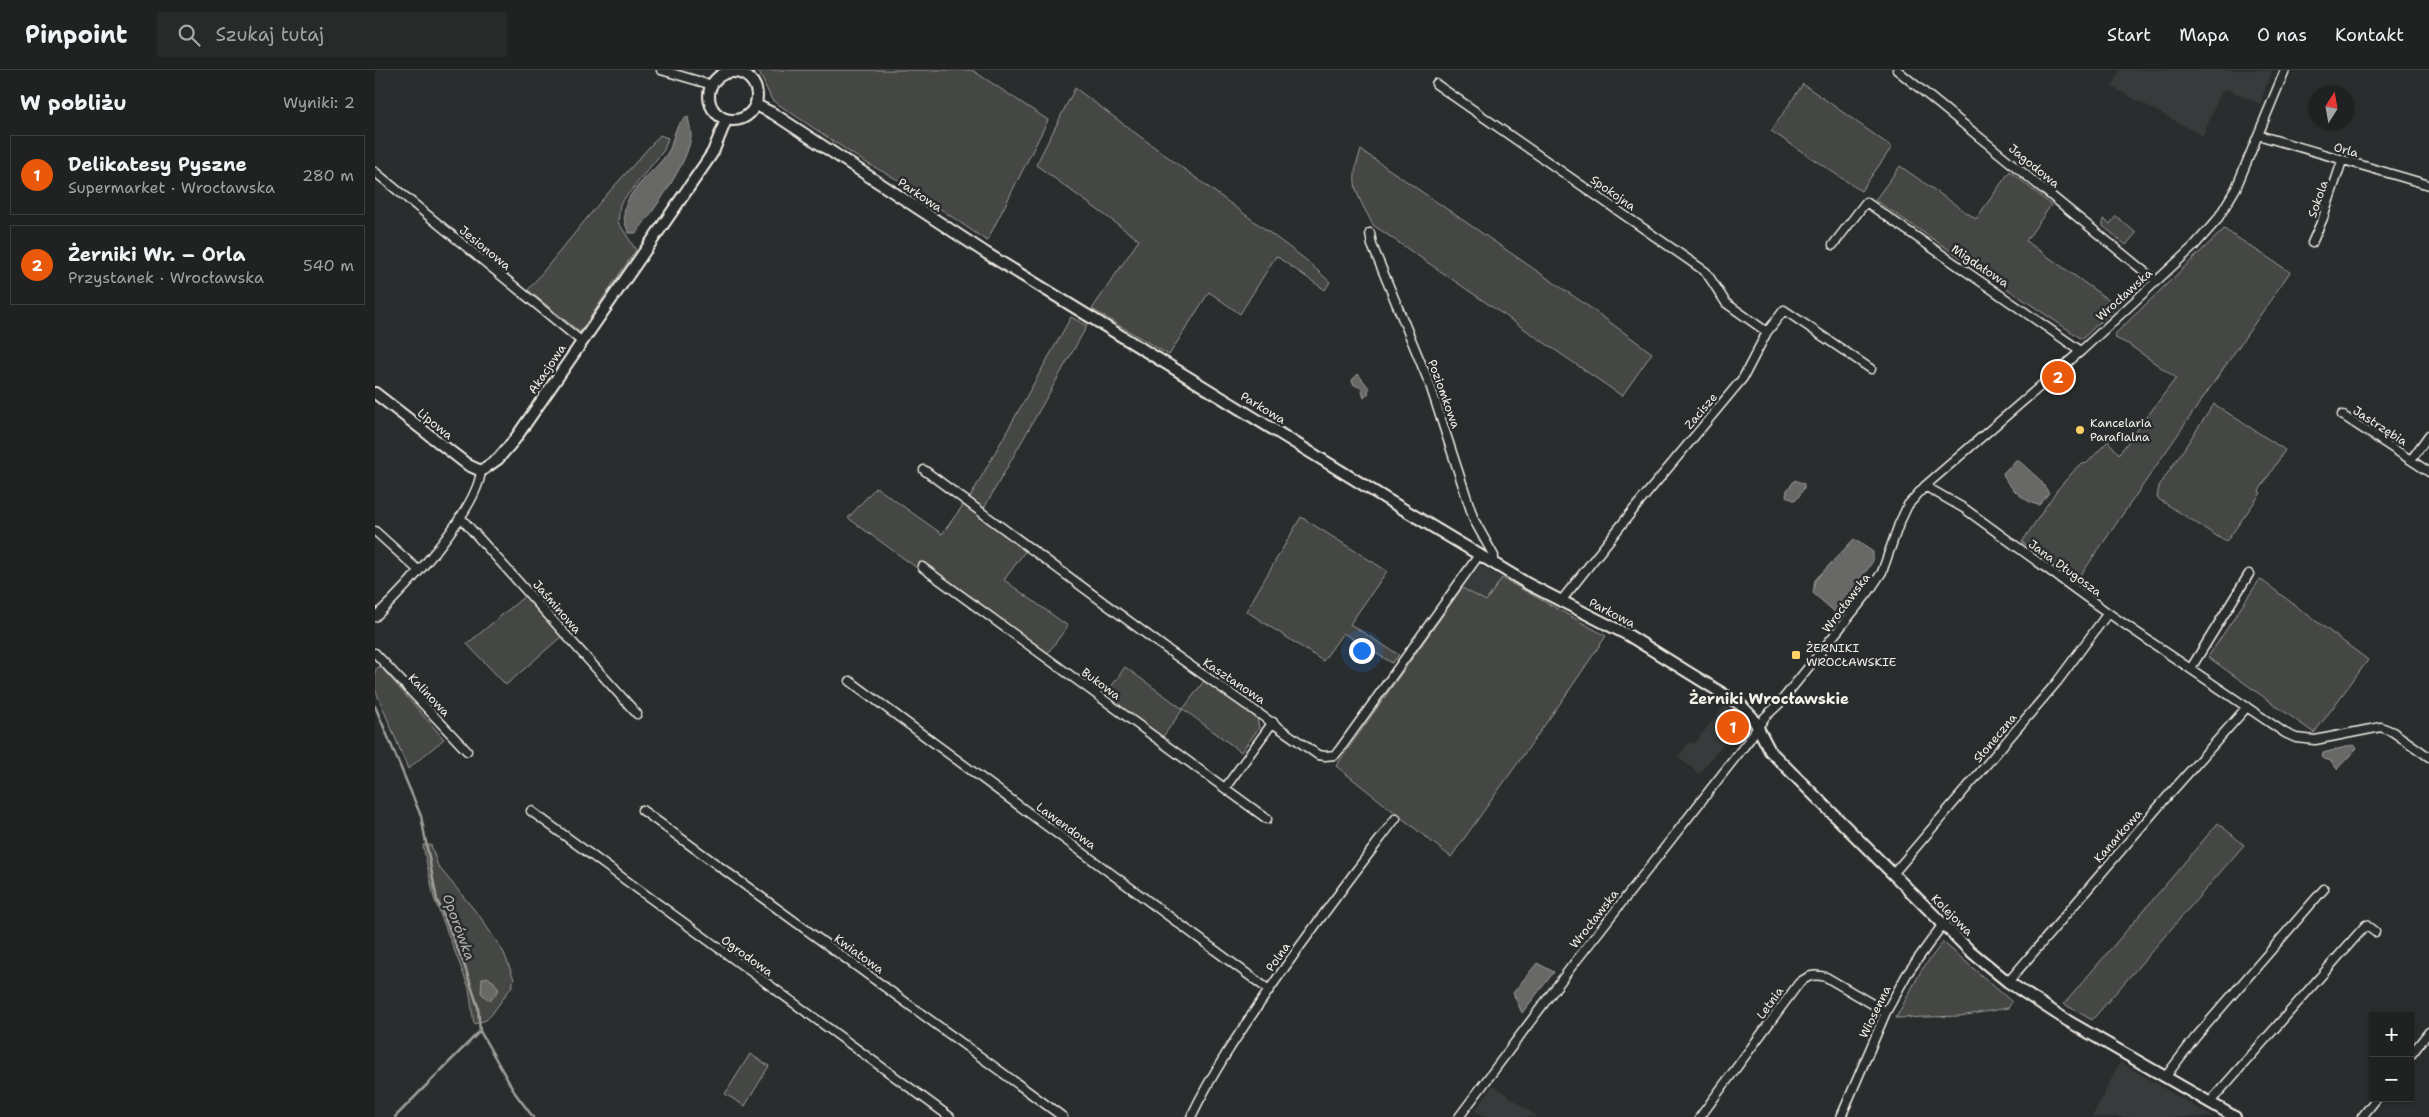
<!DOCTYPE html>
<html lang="pl">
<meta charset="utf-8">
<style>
:root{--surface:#202222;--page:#282a2a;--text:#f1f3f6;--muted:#a2a4a5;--line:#3d3f40;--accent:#ea580c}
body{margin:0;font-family:"Shantell Sans",sans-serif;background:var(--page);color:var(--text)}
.controls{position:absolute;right:15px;bottom:15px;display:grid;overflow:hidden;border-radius:0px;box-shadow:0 1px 4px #0004}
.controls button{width:45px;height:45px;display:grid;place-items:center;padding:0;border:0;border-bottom:1px solid var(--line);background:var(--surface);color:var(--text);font:25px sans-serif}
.compass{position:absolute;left:1934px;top:15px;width:45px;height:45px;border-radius:50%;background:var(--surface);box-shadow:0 1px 4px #0004;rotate:11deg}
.you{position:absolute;left:986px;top:580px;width:18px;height:18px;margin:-12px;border:4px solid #fff;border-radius:50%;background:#1a73e8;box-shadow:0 0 0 8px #1a73e833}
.badge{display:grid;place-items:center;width:32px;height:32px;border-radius:50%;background:var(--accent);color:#fff;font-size:16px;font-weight:700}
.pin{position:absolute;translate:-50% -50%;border:2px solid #fff;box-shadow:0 1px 5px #0006}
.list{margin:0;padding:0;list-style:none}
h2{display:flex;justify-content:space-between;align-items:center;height:65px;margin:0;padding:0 20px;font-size:21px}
h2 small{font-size:16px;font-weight:400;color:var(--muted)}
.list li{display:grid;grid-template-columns:32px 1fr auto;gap:15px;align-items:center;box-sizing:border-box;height:80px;margin:0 10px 10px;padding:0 10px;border:1px solid var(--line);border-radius:0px}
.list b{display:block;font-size:19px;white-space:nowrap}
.list p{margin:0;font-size:16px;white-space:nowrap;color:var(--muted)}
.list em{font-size:16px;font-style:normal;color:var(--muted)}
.icon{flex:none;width:28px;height:28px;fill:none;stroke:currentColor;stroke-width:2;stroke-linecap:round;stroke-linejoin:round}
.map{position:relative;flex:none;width:2054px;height:1047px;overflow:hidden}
header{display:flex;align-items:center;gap:30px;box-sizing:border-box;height:70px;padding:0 25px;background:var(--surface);border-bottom:1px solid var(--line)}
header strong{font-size:24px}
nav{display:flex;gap:28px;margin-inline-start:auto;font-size:18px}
.search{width:350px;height:45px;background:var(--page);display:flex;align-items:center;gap:12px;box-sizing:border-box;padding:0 18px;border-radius:0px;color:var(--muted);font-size:19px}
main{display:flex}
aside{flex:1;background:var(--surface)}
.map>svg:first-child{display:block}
</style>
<header>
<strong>Pinpoint</strong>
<div class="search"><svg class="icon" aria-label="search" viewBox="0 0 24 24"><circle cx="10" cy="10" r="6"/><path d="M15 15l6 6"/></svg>Szukaj tutaj</div>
<nav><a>Start</a><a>Mapa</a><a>O nas</a><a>Kontakt</a></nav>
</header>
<main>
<aside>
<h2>W pobliżu<small>Wyniki: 2</small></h2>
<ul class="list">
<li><span class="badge">1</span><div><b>Delikatesy Pyszne</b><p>Supermarket · Wrocławska</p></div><em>280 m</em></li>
<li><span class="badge">2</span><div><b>Żerniki Wr. – Orla</b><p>Przystanek · Wrocławska</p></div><em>540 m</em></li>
</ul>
</aside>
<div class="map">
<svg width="2054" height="1047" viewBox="0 0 2054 1047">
<rect width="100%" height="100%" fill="#2a2d2e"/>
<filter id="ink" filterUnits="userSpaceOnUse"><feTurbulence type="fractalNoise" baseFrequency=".02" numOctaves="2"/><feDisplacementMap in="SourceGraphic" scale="10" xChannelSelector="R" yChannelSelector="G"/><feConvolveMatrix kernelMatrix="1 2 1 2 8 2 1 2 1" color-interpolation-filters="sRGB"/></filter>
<g filter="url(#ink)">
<!-- built -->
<path fill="#373a3a" d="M1745 0H1897L1885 34 1851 19 1846 22 1828 66 1737 17Z
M1104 495 1127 508 1111 531 1087 518Z
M1350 635 1361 645 1364 655 1324 704 1303 687 1315 671 1319 674Z
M1745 992 1838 1047H1717Z
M1118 1015 1163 1047H1110L1100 1041Z"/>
<!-- green -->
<path fill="#444645" stroke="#9c9c96" d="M383 0H597L673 50 612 171 525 111 488 91 397 30Z
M1428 14 1517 77 1486 121 1396 61Z
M700 18 930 189 955 212 950 220 901 186 865 244 834 222 794 285 717 239 764 170 661 95Z
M285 65 293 68 289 80 245 134 243 152 261 180 205 262 153 220 226 131Z
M986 80 1210 234 1277 283 1247 326 998 155C982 124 973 115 986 80Z
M1525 96 1601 149 1635 101 1676 135 1651 171 1742 236 1707 269 1500 130Z
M1741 146 1761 163 1751 175 1728 156V149L1735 154Z
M1849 159 1915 202 1701 512 1647 472 1682 420 1704 395 1712 393 1733 371 1744 384 1801 308 1753 274 1740 268 1741 263Z
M696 247 712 256 608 440 594 429Z
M1839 334 1910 380 1884 421 1886 423 1851 472 1782 428 1784 416Z
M501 417 567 464 589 434 651 480 629 510 693 556 672 584 546 492 542 498 473 448Z
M926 447 1012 501 975 554 1024 585 1017 593 968 563 948 591 871 541Z
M1127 508 1231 566 1191 625 1076 787 961 696 1087 518 1111 531Z
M1885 509 1993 590 1939 663 1833 587Z
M151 525 188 565 131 615 92 574Z
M5 596 69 669 33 699 0 619V600Z
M750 597 808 639 829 611 882 648 884 658 866 682 808 639 787 668 730 626Z
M1843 753 1869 775 1717 950 1689 934Z
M48 775H56L63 796 106 848 129 883 139 909 137 916 117 944 111 950 99 954 94 918 59 828Z
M1568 872 1637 932 1633 938 1585 946 1521 948 1546 901Z
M375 984 394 996 370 1036 350 1024Z"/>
<!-- water -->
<path fill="#676866" stroke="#9f9f9a" d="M313 47C314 53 316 60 316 66 314 92 278 142 261 163H254C235 127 277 108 293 82 300 71 297 54 313 47Z
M983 304 994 318 993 324 989 328 986 318 978 314 977 310Z
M1642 389 1665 410 1674 423 1664 435C1652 434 1630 415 1628 403Z
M1420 410 1429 414V418L1422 429 1418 430 1411 426 1412 420Z
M1479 469 1498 482V491L1462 544 1438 523 1440 510Z
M1978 675 1982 678 1962 699 1956 691 1947 688 1948 683Z
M1162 893 1179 902 1147 943 1138 923Z
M112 907 119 912 124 920 115 931 106 923 107 909Z"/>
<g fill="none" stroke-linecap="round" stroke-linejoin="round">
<!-- stream -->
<path stroke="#9f9f9a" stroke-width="2.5" d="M0 636 46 746 62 830 89 894 103 937 105 961 140 1023 158 1047
M20 1047 105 961"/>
<!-- minor casing -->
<g stroke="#f4f1e8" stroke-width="11">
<path id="minor" d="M286 0 337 15
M1522 0 1781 211
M1061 14 1331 202 1351 233 1392 262
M1883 65 2054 115
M0 102 206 271
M995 163 997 175 1055 315 1099 450 1119 486 1117 492
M1937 173 1948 148 1967 91
M1458 175 1491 132 1706 281
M1967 345 2054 402
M2036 390 2054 365
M549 400 793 580 943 685 950 686 960 685 965 679 1104 485
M1550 416 1590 439 1733 543 1910 663 1921 668 1940 670 2006 657 2018 662 2054 687
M85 447 262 644
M0 461 43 500
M547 497 892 749
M1186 531 1259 439 1368 308 1392 262 1409 240 1496 299
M0 547C30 519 102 441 106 401
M0 583 92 681
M1816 598 1874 504
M475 611 894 920
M850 718 898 652
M267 740 688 1047
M156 741 575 1047
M1518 804 1682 612 1733 543
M1633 912 1791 728 1872 637
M2035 986 2054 962
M1791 1006 1820 968 1949 819
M1835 1032 1991 855 2000 862
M816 1047C837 1003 864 963 892 923 933 863 977 806 1021 748
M1084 1047 1197 896 1374 670 1390 647 1404 634 1493 523 1507 502 1524 454 1533 435 1550 416 1706 281 1818 177 1842 150 1861 118 1910 0
M1325 1047 1424 913C1434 905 1439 904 1451 907L1511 942
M1466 1047 1511 942 1532 904 1568 854
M1987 1047 2002 1028"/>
</g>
<!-- tertiary casing -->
<g stroke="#f4f1e8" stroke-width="14">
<path id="tertiary" d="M334 26a24 24 0 1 1 48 0a24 24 0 1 1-48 0Z
M381 35 399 44 611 183 1013 430 1153 514 1253 565 1366 635 1378 648 1395 681 1594 880 1633 912 1693 951 1860 1047
M0 323 93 395 106 401 123 389 140 369 330 94 338 82 351 50"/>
</g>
<!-- minor -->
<use href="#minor" stroke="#2a2d2e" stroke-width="8"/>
<!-- tertiary -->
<use href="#tertiary" stroke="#2a2d2e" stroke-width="10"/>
</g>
</g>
<!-- markers -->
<g fill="#ffd166" stroke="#2a2d2e" stroke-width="2">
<circle cx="1705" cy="360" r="5"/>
<rect x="1416" y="580" width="10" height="10" rx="2.5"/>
</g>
<g text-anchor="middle" stroke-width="5" stroke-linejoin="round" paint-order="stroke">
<!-- street labels -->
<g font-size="12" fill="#f4f1e8" stroke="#2a2d2e">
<text transform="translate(1971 80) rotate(16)" y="4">Orla</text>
<text transform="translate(1659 96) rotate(39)" y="4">Jagodowa</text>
<text transform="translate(1238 123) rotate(35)" y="4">Spokojna</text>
<text transform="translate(545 125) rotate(34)" y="4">Parkowa</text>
<text transform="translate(1943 129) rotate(-71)" y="4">Sokola</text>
<text transform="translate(110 178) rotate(39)" y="4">Jesionowa</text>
<text transform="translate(1605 196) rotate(34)" y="4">Migdałowa</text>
<text transform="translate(1749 225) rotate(-42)" y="4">Wrocławska</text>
<text transform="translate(172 299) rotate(-56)" y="4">Akacjowa</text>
<text transform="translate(1069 324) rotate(70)" y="4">Poziomkowa</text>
<text transform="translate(888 338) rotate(31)" y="4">Parkowa</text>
<text transform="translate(1326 341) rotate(-50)" y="4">Zacisze</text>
<text transform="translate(60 354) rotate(39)" y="4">Lipowa</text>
<text transform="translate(2005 356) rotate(33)" y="4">Jastrzębia</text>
<text transform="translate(1690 498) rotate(36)" y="4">Jana Długosza</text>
<text transform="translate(1471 533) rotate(-53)" y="4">Wrocławska</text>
<text transform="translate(182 537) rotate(49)" y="4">Jaśminowa</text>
<text transform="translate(1237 543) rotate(27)" y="4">Parkowa</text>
<text transform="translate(859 611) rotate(34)" y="4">Kasztanowa</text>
<text transform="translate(726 614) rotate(36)" y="4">Bukowa</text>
<text transform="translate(54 625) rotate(46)" y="4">Kalinowa</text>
<text transform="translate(1620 668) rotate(-50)" y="4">Słoneczna</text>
<text transform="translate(691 756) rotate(36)" y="4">Lawendowa</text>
<text transform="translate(1743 766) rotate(-49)" y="4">Kanarkowa</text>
<text transform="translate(1577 845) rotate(45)" y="4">Kolejowa</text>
<text transform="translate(1219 849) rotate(-52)" y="4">Wrocławska</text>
<text transform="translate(484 884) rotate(36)" y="4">Kwiatowa</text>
<text transform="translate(372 886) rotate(36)" y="4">Ogrodowa</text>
<text transform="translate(903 887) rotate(-55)" y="4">Polna</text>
<text transform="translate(1395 933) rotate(-54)" y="4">Letnia</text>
<text transform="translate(1500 942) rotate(-64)" y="4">Wiosenna</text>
</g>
<!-- poi labels -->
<g font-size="12" fill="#f4f1e8" stroke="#2a2d2e" text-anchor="start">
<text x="1715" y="357">Kancelaria<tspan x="1715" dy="14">Parafialna</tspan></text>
<text x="1431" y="582">ŻERNIKI<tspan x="1431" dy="14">WROCŁAWSKIE</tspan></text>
</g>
<!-- water labels -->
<g font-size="14" font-style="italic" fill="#b5b3ae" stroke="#2a2d2e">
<text transform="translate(84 857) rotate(70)" y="5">Oporówka</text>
</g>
<!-- quarter labels -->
<g font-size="15" font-weight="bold" fill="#f4f1e8" stroke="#2a2d2e">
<text x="1394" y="634">Żerniki Wrocławskie</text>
</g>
</g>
</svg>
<div class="controls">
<button>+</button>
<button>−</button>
</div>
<svg class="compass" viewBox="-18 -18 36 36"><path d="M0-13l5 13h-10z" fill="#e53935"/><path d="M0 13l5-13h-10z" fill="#a2a4a5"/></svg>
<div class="you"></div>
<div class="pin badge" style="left:1358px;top:657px">1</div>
<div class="pin badge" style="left:1683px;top:307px">2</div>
</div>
</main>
